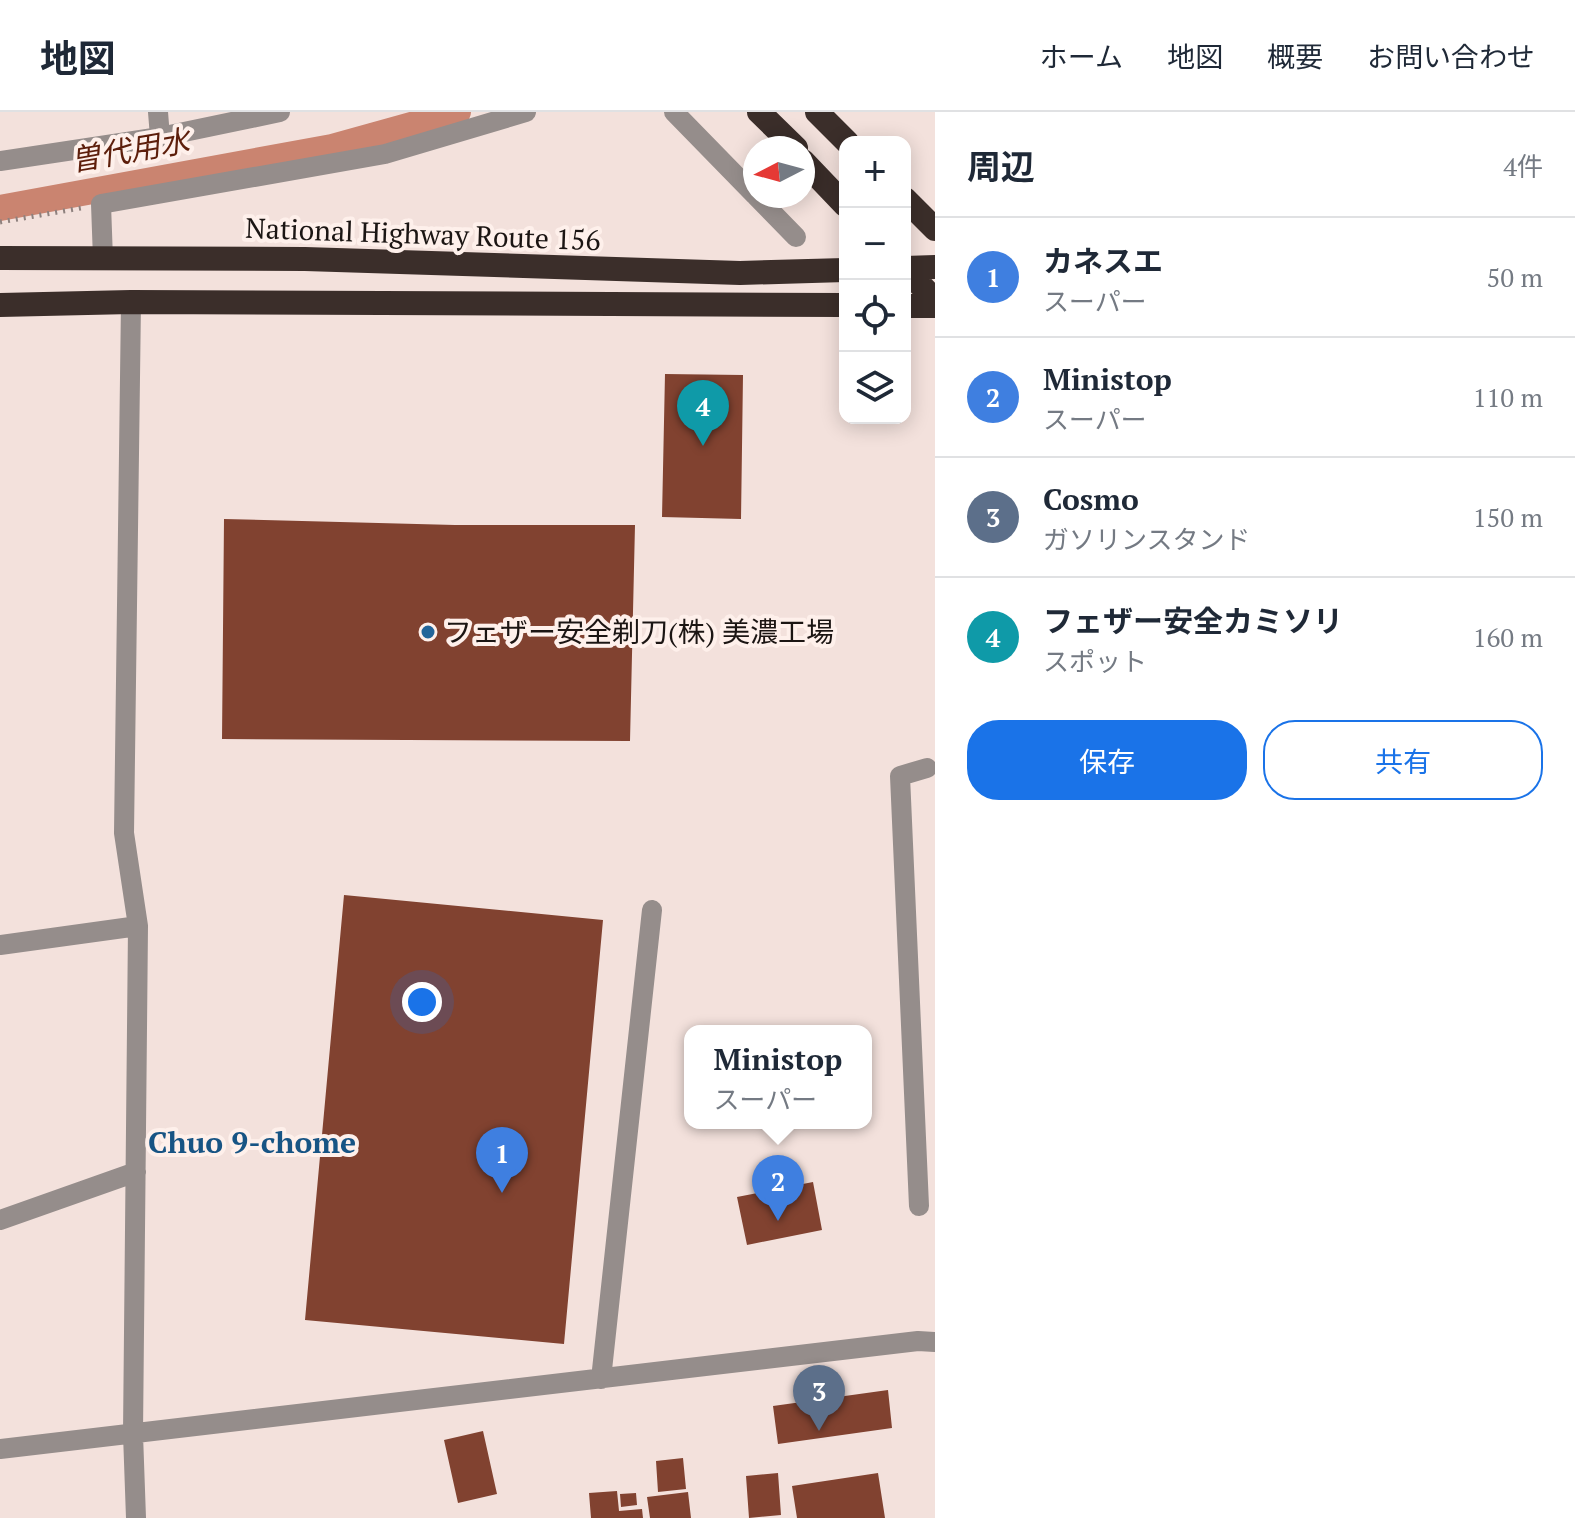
<!DOCTYPE html>
<html lang="ja">
<meta charset="utf-8">
<style>
:root{--surface:#fff;--page:#f2f2f3;--text:#1f2937;--muted:#747a83;--line:#e0e1e3;--accent:#1a73e8}
body{margin:0;font-family:"PT Serif","Noto Sans JP",serif;background:var(--page);color:var(--text)}
.controls{position:absolute;right:24px;top:24px;display:grid;overflow:hidden;border-radius:16px;box-shadow:0 4px 20px #0003}
.controls button{width:72px;height:72px;display:grid;place-items:center;padding:0;border:0;border-bottom:2px solid var(--line);background:var(--surface);color:var(--text);font:40px sans-serif}
.compass{position:absolute;left:743px;top:24px;width:72px;height:72px;border-radius:50%;background:var(--surface);box-shadow:0 4px 20px #0003;rotate:264deg}
.you{position:absolute;left:422px;top:890px;width:28px;height:28px;margin:-20px;border:6px solid #fff;border-radius:50%;background:#1a73e8;box-shadow:0 0 0 12px #1a73e833}
.badge{display:grid;place-items:center;width:52px;height:52px;border-radius:50%;background:var(--accent);color:#fff;font-size:26px;font-weight:700}
.pin{position:absolute;translate:-50% -66px;filter:drop-shadow(0 2px 4px #0008)}
.pin::after{content:'';position:absolute;top:42px;width:28px;height:24px;background:inherit;clip-path:polygon(0 0,100% 0,50% 100%)}
.popup{position:absolute;left:684px;top:913px;width:188px;height:104px;box-sizing:border-box;display:grid;place-content:center;border-radius:16px;background:var(--surface);filter:drop-shadow(0 2px 6px #0005);font-size:26px;white-space:nowrap;color:var(--muted)}
.popup b{font-size:30px;color:var(--text)}
.popup::after{content:'';position:absolute;left:50%;top:100%;margin-left:-16px;border:16px solid transparent;border-top-color:var(--surface)}
.list{margin:0;padding:0;list-style:none}
h2{display:flex;justify-content:space-between;align-items:center;height:104px;margin:0;padding:0 32px;font-size:34px}
h2 small{font-size:26px;font-weight:400;color:var(--muted)}
.list li{display:grid;grid-template-columns:52px 1fr auto;gap:24px;align-items:center;box-sizing:border-box;height:120px;padding:0 32px;border-top:2px solid var(--line)}
.list b{display:block;font-size:30px;white-space:nowrap}
.list p{margin:0;font-size:26px;white-space:nowrap;color:var(--muted)}
.list em{font-size:26px;font-style:normal;color:var(--muted)}
.actions{display:flex;gap:16px;padding:24px 32px}
.actions a{flex:1;padding:18px 0;border:2px solid var(--accent);border-radius:32px;text-align:center;font-size:28px;color:var(--accent)}
.actions .main{background:var(--accent);color:#fff}
.icon{flex:none;width:44px;height:44px;fill:none;stroke:currentColor;stroke-width:2;stroke-linecap:round;stroke-linejoin:round}
.map{position:relative;flex:none;width:935px;height:1406px;overflow:hidden}
header{display:flex;align-items:center;gap:48px;box-sizing:border-box;height:112px;padding:0 40px;background:var(--surface);border-bottom:2px solid var(--line)}
header strong{font-size:38px}
nav{display:flex;gap:44px;margin-inline-start:auto;font-size:28px}
main{display:flex}
aside{flex:1;background:var(--surface)}
.map>svg:first-child{display:block}
</style>
<header>
<strong>地図</strong>
<nav><a>ホーム</a><a>地図</a><a>概要</a><a>お問い合わせ</a></nav>
</header>
<main>
<div class="map">
<svg width="935" height="1406" viewBox="0 0 935 1406">
<rect width="100%" height="100%" fill="#f3e1dc"/>
<g fill="none" stroke-linecap="round" stroke-linejoin="round">
<!-- canal -->
<path stroke="#ca8470" stroke-width="26" d="M0 96 332 35 458 0"/>
</g>
<!-- building -->
<path fill="#814230" d="M665 262 743 263 741 407 662 405Z
M224 407 455 413H635L630 629 222 627Z
M344 783 603 808 564 1232 305 1208Z
M813 1070 822 1118 747 1133 737 1085Z
M888 1278 892 1316 778 1332 773 1294Z
M483 1319 497 1382 458 1391 444 1328Z
M683 1346 686 1377 658 1380 656 1349Z
M778 1361 781 1403 749 1406 746 1364Z
M878 1361 885 1406H797L792 1374Z
M617 1379 619 1399 642 1397 643 1406H591L589 1381Z
M688 1380 691 1406H650L647 1385Z
M636 1381 637 1393 621 1395 620 1382Z"/>
<g fill="none" stroke-linecap="round" stroke-linejoin="round">
<!-- path -->
<path stroke="#8e817e" stroke-width="5" stroke-dasharray="2 6" stroke-linecap="butt" d="M0 110 81 96"/>
<!-- minor -->
<path stroke="#958d8b" stroke-width="20" d="M158 0 160 25
M674 0 755 83
M0 49 160 25 280 0
M756 84 796 125
M103 147 101 92 385 42 526 0
M131 190 124 721 138 814
M0 833 138 814 133 1322 136 1406
M919 1094 900 664 927 656
M0 1108 136 1060
M601 1267 652 798
M0 1337 918 1229 935 1230"/>
<!-- highway -->
<path stroke="#3b2e2a" stroke-width="24" d="M759 0 796 36
M817 0 847 30
M803 49 845 93
M905 87 935 117
M0 146 305 147 740 161 845 158
M905 156 935 155
M905 157 935 188
M0 193 131 190 845 193
M905 194H935"/>
</g>
<!-- markers -->
<circle fill="#22659a" stroke="#fef0eb" stroke-width="3" cx="428" cy="520" r="8"/>
<g text-anchor="middle" stroke-width="8" stroke-linejoin="round" paint-order="stroke">
<!-- street labels -->
<g font-size="28" fill="#1b1513" stroke="#fef0eb">
<text transform="translate(423 122) rotate(2)" y="10">National Highway Route 156</text>
</g>
<!-- poi labels -->
<g font-size="28" fill="#1b1513" stroke="#fef0eb" text-anchor="start">
<text x="444" y="530">フェザー安全剃刀(株) 美濃工場</text>
</g>
<!-- water labels -->
<g font-size="30" font-style="italic" fill="#5d1e0b" stroke="#fef0eb">
<text transform="translate(130 39) rotate(-10)" y="10">曽代用水</text>
</g>
<!-- neighbourhood labels -->
<g font-size="30" font-weight="bold" fill="#175484" stroke="#fef0eb">
<text x="252" y="1041">Chuo 9-chome</text>
</g>
</g>
</svg>
<div class="controls">
<button>+</button>
<button>−</button>
<button><svg class="icon" aria-label="locate" viewBox="0 0 24 24"><circle cx="12" cy="12" r="6"/><path d="M12 2v4M12 18v4M2 12h4M18 12h4"/></svg></button>
<button><svg class="icon" aria-label="layers" viewBox="0 0 24 24"><path d="M12 4l9 5-9 5-9-5zM3 14l9 5 9-5"/></svg></button>
</div>
<svg class="compass" viewBox="-18 -18 36 36"><path d="M0-13l5 13h-10z" fill="#e53935"/><path d="M0 13l5-13h-10z" fill="#747a83"/></svg>
<div class="you"></div>
<div class="pin badge" style="left:502px;top:1081px;background:#3f7fe0">1</div>
<div class="pin badge" style="left:778px;top:1109px;background:#3f7fe0">2</div>
<div class="popup"><b>Ministop</b>スーパー</div>
<div class="pin badge" style="left:819px;top:1319px;background:#5c6f8a">3</div>
<div class="pin badge" style="left:703px;top:334px;background:#0f9aa8">4</div>
</div>
<aside>
<h2>周辺<small>4件</small></h2>
<ul class="list">
<li><span class="badge" style="background:#3f7fe0">1</span><div><b>カネスエ</b><p>スーパー</p></div><em>50 m</em></li>
<li><span class="badge" style="background:#3f7fe0">2</span><div><b>Ministop</b><p>スーパー</p></div><em>110 m</em></li>
<li><span class="badge" style="background:#5c6f8a">3</span><div><b>Cosmo</b><p>ガソリンスタンド</p></div><em>150 m</em></li>
<li><span class="badge" style="background:#0f9aa8">4</span><div><b>フェザー安全カミソリ</b><p>スポット</p></div><em>160 m</em></li>
</ul>
<div class="actions"><a class="main">保存</a><a>共有</a></div>
</aside>
</main>
